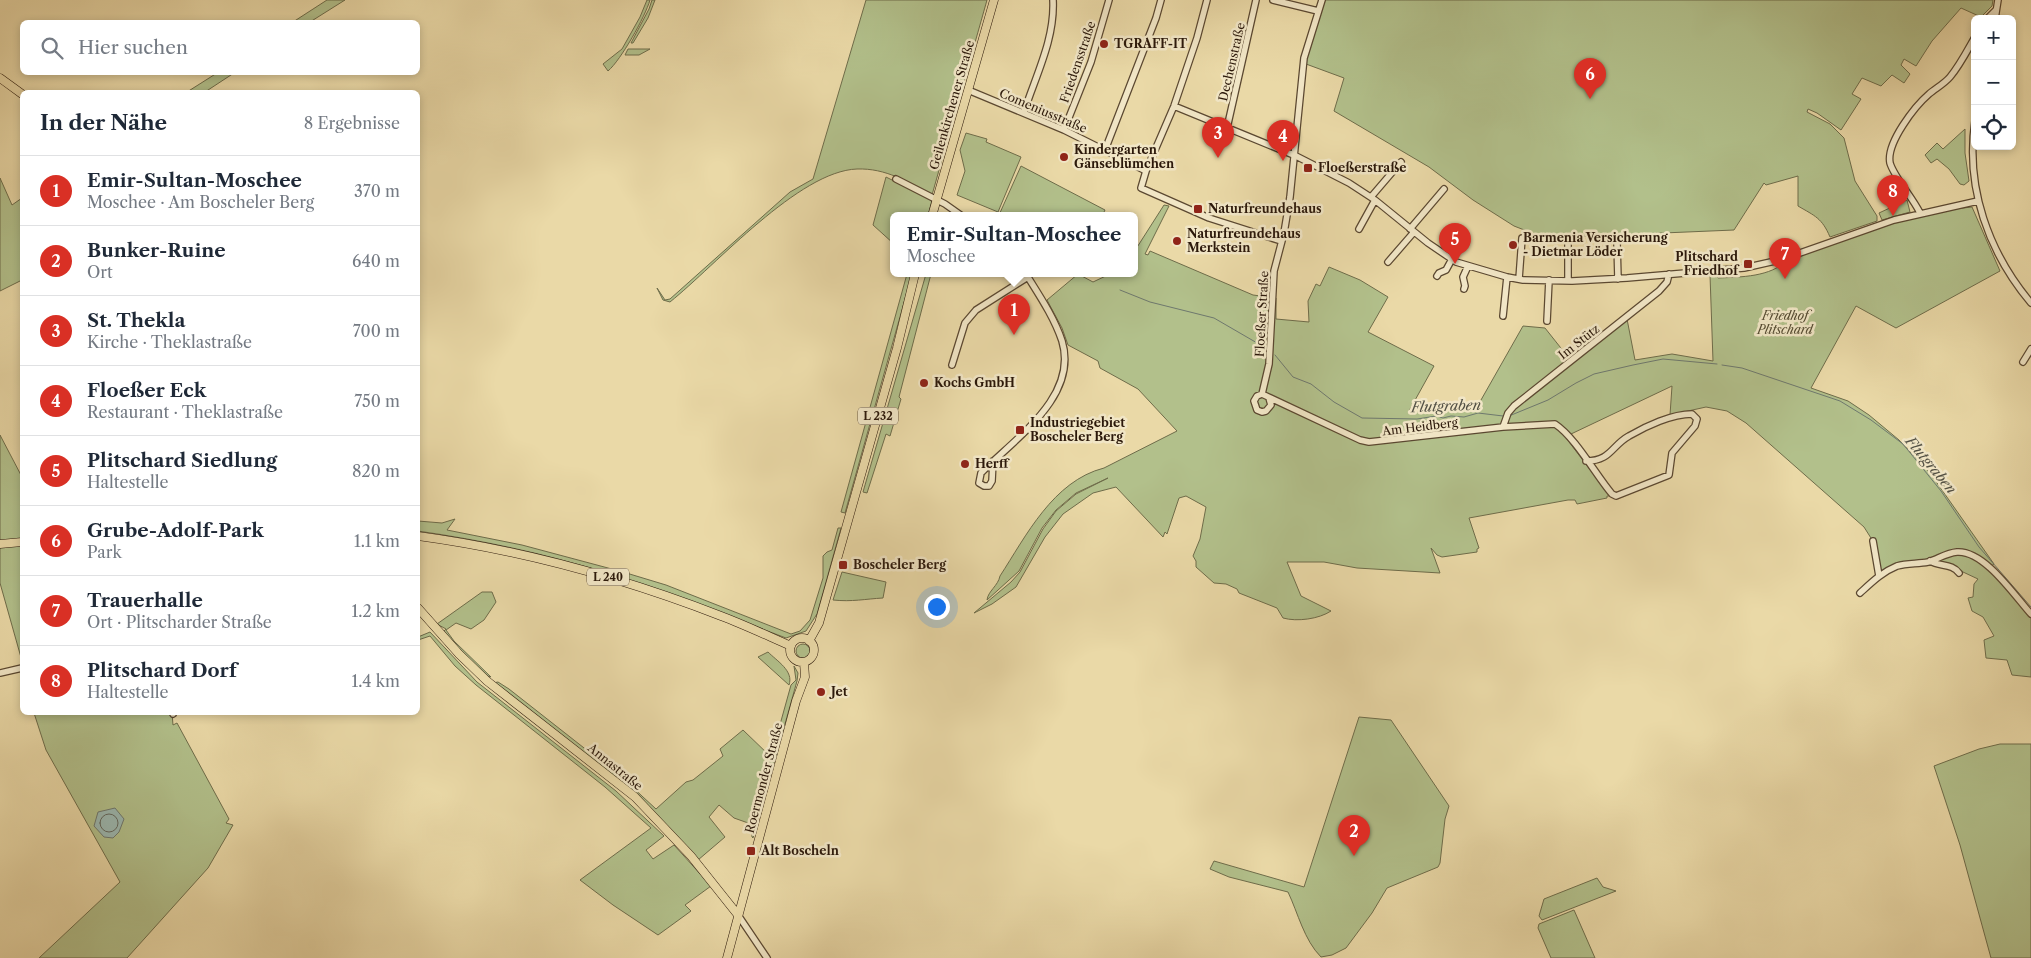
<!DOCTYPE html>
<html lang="de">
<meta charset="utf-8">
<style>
:root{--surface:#fff;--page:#f2f2f3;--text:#1f2937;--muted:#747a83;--line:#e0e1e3;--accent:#d93025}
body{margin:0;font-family:"Libre Caslon Text",serif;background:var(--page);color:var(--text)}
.controls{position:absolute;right:15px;top:15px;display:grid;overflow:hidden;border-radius:8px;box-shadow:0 2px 8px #0003}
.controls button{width:45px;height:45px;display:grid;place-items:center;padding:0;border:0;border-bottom:1px solid var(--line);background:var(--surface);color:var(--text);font:25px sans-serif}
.you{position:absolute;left:936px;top:606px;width:18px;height:18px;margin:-12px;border:4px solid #fff;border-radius:50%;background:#1a73e8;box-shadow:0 0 0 8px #1a73e833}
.badge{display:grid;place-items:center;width:32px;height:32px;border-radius:50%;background:var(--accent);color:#fff;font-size:16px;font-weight:700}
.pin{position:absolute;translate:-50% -41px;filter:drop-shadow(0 1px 2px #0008)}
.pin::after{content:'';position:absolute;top:26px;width:18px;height:15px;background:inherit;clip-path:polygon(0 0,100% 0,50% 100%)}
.popup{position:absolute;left:890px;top:212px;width:248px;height:65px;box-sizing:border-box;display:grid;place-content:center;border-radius:8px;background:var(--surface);filter:drop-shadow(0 1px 4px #0005);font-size:16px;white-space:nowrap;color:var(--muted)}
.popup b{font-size:19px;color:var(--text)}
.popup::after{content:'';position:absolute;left:50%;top:100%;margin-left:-10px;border:10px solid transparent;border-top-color:var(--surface)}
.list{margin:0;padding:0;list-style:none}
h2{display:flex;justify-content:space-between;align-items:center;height:65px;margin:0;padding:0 20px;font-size:21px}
h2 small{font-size:16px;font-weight:400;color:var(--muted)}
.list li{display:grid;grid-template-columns:32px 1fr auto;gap:15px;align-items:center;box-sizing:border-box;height:70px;padding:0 20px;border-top:1px solid var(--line)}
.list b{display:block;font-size:19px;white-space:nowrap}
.list p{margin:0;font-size:16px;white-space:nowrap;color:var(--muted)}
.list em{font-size:16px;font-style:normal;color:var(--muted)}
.icon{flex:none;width:28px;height:28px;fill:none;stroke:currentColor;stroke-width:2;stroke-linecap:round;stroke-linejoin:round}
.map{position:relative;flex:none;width:2031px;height:958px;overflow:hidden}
.search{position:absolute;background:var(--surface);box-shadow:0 2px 8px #0003;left:20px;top:20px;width:400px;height:55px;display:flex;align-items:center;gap:12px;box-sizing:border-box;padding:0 18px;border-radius:8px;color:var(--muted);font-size:19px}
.panel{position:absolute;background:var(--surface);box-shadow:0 2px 8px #0003;left:20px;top:90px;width:400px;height:625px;border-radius:8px}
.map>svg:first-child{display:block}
</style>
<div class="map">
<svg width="2031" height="958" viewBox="0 0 2031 958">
<rect width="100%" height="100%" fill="#ead9a7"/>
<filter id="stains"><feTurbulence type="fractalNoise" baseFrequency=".004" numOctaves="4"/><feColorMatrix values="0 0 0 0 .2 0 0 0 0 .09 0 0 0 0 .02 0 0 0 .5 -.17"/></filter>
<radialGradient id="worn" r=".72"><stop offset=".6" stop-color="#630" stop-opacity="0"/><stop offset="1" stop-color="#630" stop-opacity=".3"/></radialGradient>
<!-- green -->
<path fill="#b2c08b" stroke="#6e6c4a" d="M327 0H345L310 22H293Z
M647 0H650C645 17 621 60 608 71L603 64 622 49 640 17Z
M652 0H655L648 18 633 43H631L649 9Z
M866 0H987L932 195C908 182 886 168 857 169 799 171 716 265 670 302L663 300 657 288 665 300 670 299 790 192 813 179Z
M1324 0H1993L1992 6 1981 17 1961 8 1932 41 1916 66 1904 59 1901 65 1910 74 1904 83 1892 75 1881 86 1862 78 1852 94 1861 99 1841 130 1817 113 1808 109 1807 112 1830 124 1844 138 1855 181 1877 216V221L1830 237C1822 218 1815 216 1798 206V176L1766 185 1764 183 1734 230 1545 238 1514 226 1473 200 1429 167 1334 111 1344 78 1306 64V57Z
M628 49H650L639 55H625Z
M217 73H234L205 92H187Z
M1965 129V153L1969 181 1964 185 1960 184 1949 169 1937 159 1931 163 1925 155 1937 143 1943 149Z
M966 133 987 139 986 142 1021 157 998 212 957 195 965 171 960 150Z
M1021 166 1105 210 1102 216 999 215Z
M886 177 932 200 928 216H894V244L873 225Z
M0 178 12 205 22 198V280L0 291Z
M1907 200 1910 212 1882 220 1879 213Z
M1164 205 1169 206 1145 254 1148 255 1150 251 1253 295 1276 298V319L1309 322 1308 301 1316 284 1320 286 1329 267 1360 280 1388 297 1368 332 1434 366 1409 411 1477 407 1523 326 1545 328 1572 362 1627 319 1635 360 1672 354 1713 361 1710 275 1714 274 1718 278C1741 277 1771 277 1787 260 1848 239 1907 213 1972 207L2000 271 1896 328 1856 306 1811 388 1848 401 1869 415 1899 440 1930 473 1994 564 1989 568 2031 617V677L2012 675 2007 660 1986 658 1984 640 1994 636 1983 617 1972 611 1968 598 1973 597 1974 584 1978 579 1948 565 1914 566 1910 561 1879 575 1876 546 1864 527 1746 423 1727 411 1706 407 1670 415 1672 386 1571 434 1568 431 1563 434 1610 496H1607V498L1577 504 1575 500H1568L1469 518 1479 548 1477 549V552L1442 557 1437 555 1431 548 1440 573 1357 568 1324 562H1287L1301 596 1331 611C1319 619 1297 622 1283 618L1277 608 1239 593 1237 589 1226 584 1214 583 1196 567V561L1193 556 1200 539 1206 507 1186 496 1179 498 1167 534 1165 532 1163 537 1116 487 1093 493 1063 514 1045 537 1016 587 992 604 974 613 1011 582 1020 572 1043 529 1056 511 1076 494 1108 478 1076 493 1056 510 1042 528 1019 571 987 600C988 591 998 586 1000 576 1026 536 1053 481 1104 468L1177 431 1138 389 1100 368 1098 361 1068 345 1062 328 1047 300 1078 274 1093 282 1110 274H1134V252Z
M907 274H912L845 513 841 512Z
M926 274H931L899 397 901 399 890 436 886 434 867 493 863 492Z
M0 435 22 477V661L0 583Z
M455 519 447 530 522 545 623 572 666 585 791 634 800 631 810 620 823 578V556L827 552 832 550 838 528H841L817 614 806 631 786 638C725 615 665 590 603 572 543 553 480 540 418 531V521L442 523Z
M842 572 886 582 883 598C865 599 852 602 833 600Z
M482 592H492L496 602 484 620 471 629 456 623 446 630 454 641 491 677 483 675 446 635 444 631 446 629 437 624Z
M430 632 477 682 616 791 664 836 646 850 653 859 674 845 711 886 685 905 691 911 658 935 613 905 580 880 651 828 605 787 476 685 455 666 430 636 418 640V637Z
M796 651a7 7 0 1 1 14 0a7 7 0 1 1-14 0Z
M768 652C777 661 794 671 789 685L758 657Z
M794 666 798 673 797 681 753 838 752 837 751 824 734 818 719 805 709 817 725 837 698 860 621 781H625L629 784 656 809 686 782 693 780 723 756 720 749 743 730 771 757 791 685 796 680Z
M498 682 509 689 621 777 613 776 493 683Z
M34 713H172L173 725 177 723 229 819 226 823 233 825 208 868 127 958H39L120 882 46 750Z
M1359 717 1391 720 1449 806 1445 819 1440 863 1438 867 1387 888 1372 913 1346 948 1332 955 1321 957C1304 940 1298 913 1288 892L1229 877 1210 869 1214 861 1304 887Z
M2000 744H2031V958H1991L1960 845 1934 766 1979 749Z
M1597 878 1603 887 1616 891 1542 920 1539 916 1544 899Z
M1574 910 1595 958H1551L1538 928 1539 924Z"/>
<!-- water -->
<path fill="#9bb8b1" stroke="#6e786e" d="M115 808 124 819 119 832 113 838 104 837 94 826 98 812Z"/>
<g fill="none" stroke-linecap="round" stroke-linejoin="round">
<!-- shore -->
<path stroke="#63685e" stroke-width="1" d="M100 823a9 9 0 1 1 18 0a9 9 0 1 1-18 0Z"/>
<!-- stream -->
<path stroke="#6e786e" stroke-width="1" d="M1120 290 1150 302 1214 318 1264 347
M1275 355 1293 377 1311 384 1334 402 1362 418 1417 419 1436 416 1443 418 1451 416 1464 417 1478 413 1503 416
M1722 365 1742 368 1840 401 1871 420 1903 444 1941 491 1979 547 2031 607
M1509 416 1548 400 1576 383 1594 374 1633 365 1663 359 1717 364"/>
<!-- minor casing -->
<g stroke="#5b4831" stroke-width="8">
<path id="minor" d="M1207 0 1197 38 1174 106 1146 171 1141 188 1209 218 1281 241
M1273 0 1318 11
M1987 19 1996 10
M1995 19 1998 0
M968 90 1064 130 1146 171
M1174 106 1296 156 1349 183 1375 200 1428 243 1456 262 1507 277 1523 280 1572 281 1627 278 1744 268 1780 260 1894 220 1978 201
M1024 112C1036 75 1055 39 1053 0
M1975 121C1965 188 1989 253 2031 303
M1227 128 1256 0
M1064 130 1091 62 1109 0
M1105 150 1156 18 1161 0
M896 179 945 204 962 216
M1371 197 1401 162
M1920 213C1913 198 1894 177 1890 163 1886 143 1915 106 1929 94 1936 88 1944 84 1950 77 1960 65 1967 51 1975 37
M1359 229 1375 200
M1410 229 1444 189
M1617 243 1618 279
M1568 244V281
M1388 262 1414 232
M1437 276 1439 273 1446 270 1452 259
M1519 279 1522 238
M1464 289 1465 286 1463 277 1468 266
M1503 316 1507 277
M1547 321 1549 280
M2023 362 2031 349
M952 365 965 323 976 310 1028 277
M1262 394 1360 440 1369 442 1503 427 1555 424C1576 438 1595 474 1612 494L1616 496 1669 475 1672 453 1695 426 1697 419 1692 414C1672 414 1646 426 1629 436 1611 446 1611 461 1586 461
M1262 394 1269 364 1274 271 1284 233 1290 197 1304 58 1322 0
M1262 394 1257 396 1254 401 1257 410 1262 412 1266 411 1271 405 1269 398
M1503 427 1508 413 1514 406 1659 291 1667 282 1669 274
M993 461 992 481 989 486H984L979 483 981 473C1014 439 1079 397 1062 341 1054 317 1039 295 1026 274
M1873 541 1879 576
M1930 561C1940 567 1952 563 1959 573
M1860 593C1871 583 1882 572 1897 566 1907 563 1918 564 1928 562 1938 559 1946 553 1957 552 1984 550 2014 595 2031 614
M0 673 22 668
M172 712 173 714
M738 915 767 958"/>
</g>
<!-- major casing -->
<g stroke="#2b180a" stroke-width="9">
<path id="major" d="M0 78 22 94
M932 216 994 0
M418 536C522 550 623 578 721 616 745 625 768 636 791 646
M0 544 22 542
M418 608 459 654 487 681 635 797 691 856 738 915
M790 650a12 12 0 1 1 24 0a12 12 0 1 1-24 0Z
M809 641 819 623 897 348 915 274
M727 958 796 701 805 677 804 662"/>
</g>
<!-- minor -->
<use href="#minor" stroke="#f1e6c6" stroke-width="5.5"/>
<!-- major -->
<use href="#major" stroke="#ead9a7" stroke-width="8"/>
</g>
<!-- markers -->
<g fill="#8f2418" stroke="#f1e6c6" stroke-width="2">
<circle cx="1104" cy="44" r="5"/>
<circle cx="1064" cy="157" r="5"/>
<rect x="1303" y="163" width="10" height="10" rx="2.5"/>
<rect x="1193" y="204" width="10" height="10" rx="2.5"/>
<circle cx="1177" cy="241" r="5"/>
<circle cx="1513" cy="245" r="5"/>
<rect x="1743" y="259" width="10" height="10" rx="2.5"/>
<circle cx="924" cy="383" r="5"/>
<rect x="1015" y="425" width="10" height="10" rx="2.5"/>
<circle cx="965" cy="464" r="5"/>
<rect x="838" y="560" width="10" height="10" rx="2.5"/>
<circle cx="821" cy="692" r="5"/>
<rect x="746" y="846" width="10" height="10" rx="2.5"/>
</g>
<g text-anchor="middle" stroke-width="5" stroke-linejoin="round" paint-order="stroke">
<!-- shield labels -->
<g fill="#f1e6c6" stroke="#665642" stroke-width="1">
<rect x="858" y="407.5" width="40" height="17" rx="4"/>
<rect x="587" y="568.5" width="42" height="17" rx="4"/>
</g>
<g font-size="11" font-weight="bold" fill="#2b180a">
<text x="878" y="420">L 232</text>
<text x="608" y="581">L 240</text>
</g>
<!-- poi labels -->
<g font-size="12" font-weight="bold" fill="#2b180a" stroke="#f1e6c6" text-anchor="start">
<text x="1114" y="48">TGRAFF-IT</text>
<text x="1074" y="154">Kindergarten<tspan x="1074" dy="14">Gänseblümchen</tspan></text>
<text x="1318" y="172">Floeßerstraße</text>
<text x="1208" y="213">Naturfreundehaus</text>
<text x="1187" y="238">Naturfreundehaus<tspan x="1187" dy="14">Merkstein</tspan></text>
<text x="1523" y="242">Barmenia Versicherung<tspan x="1523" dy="14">- Dietmar Löder</tspan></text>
<text x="1738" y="261" text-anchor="end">Plitschard<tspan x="1738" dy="14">Friedhof</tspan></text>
<text x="934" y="387">Kochs GmbH</text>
<text x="1030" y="427">Industriegebiet<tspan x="1030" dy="14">Boscheler Berg</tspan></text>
<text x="975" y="468">Herff</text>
<text x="853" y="569">Boscheler Berg</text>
<text x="831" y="696">Jet</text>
<text x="761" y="855">Alt Boscheln</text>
</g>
<!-- street labels -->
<g font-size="12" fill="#2b180a" stroke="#f1e6c6">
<text transform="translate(1078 62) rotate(-71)" y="4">Friedensstraße</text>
<text transform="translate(1232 62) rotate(-77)" y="4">Dechenstraße</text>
<text transform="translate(952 105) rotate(-74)" y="4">Geilenkirchener Straße</text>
<text transform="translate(1043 111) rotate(23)" y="4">Comeniusstraße</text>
<text transform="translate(1262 314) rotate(-87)" y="4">Floeßer Straße</text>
<text transform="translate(1579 342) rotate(-38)" y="4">Im Stütz</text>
<text transform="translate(1420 427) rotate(-7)" y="4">Am Heidberg</text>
<text transform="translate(615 767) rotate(39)" y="4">Annastraße</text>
<text transform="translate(764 778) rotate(-75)" y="4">Roermonder Straße</text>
</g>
<!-- park labels -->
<g font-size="12" font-style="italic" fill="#544a31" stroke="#f1e6c6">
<text x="1785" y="320">Friedhof<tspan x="1785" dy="14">Plitschard</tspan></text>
</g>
<!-- water labels -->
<g font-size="14" font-style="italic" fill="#525044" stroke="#f1e6c6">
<text transform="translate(1446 406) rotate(-2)" y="5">Flutgraben</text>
<text transform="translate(1931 465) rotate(50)" y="5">Flutgraben</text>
</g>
</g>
<rect width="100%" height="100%" filter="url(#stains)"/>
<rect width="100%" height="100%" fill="url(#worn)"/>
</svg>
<div class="controls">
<button>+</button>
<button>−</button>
<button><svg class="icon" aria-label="locate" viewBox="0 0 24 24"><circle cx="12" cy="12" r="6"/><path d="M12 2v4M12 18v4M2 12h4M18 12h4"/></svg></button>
</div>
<div class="you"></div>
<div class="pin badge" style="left:1014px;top:335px">1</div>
<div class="popup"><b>Emir-Sultan-Moschee</b>Moschee</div>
<div class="pin badge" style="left:1354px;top:856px">2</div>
<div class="pin badge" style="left:1218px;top:158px">3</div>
<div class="pin badge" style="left:1283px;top:161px">4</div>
<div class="pin badge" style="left:1455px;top:264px">5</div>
<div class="pin badge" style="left:1590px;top:99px">6</div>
<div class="pin badge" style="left:1785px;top:279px">7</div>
<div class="pin badge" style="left:1893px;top:216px">8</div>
<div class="search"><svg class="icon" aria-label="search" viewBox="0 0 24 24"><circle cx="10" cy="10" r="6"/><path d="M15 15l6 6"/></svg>Hier suchen</div>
<section class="panel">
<h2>In der Nähe<small>8 Ergebnisse</small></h2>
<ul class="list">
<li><span class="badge">1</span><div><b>Emir-Sultan-Moschee</b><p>Moschee · Am Boscheler Berg</p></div><em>370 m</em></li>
<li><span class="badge">2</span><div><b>Bunker-Ruine</b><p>Ort</p></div><em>640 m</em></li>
<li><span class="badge">3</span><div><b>St. Thekla</b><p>Kirche · Theklastraße</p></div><em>700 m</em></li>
<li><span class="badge">4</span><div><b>Floeßer Eck</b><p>Restaurant · Theklastraße</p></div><em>750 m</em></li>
<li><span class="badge">5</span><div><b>Plitschard Siedlung</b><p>Haltestelle</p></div><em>820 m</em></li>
<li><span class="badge">6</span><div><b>Grube-Adolf-Park</b><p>Park</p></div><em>1.1 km</em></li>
<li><span class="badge">7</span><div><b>Trauerhalle</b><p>Ort · Plitscharder Straße</p></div><em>1.2 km</em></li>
<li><span class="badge">8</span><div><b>Plitschard Dorf</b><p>Haltestelle</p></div><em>1.4 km</em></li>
</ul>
</section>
</div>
